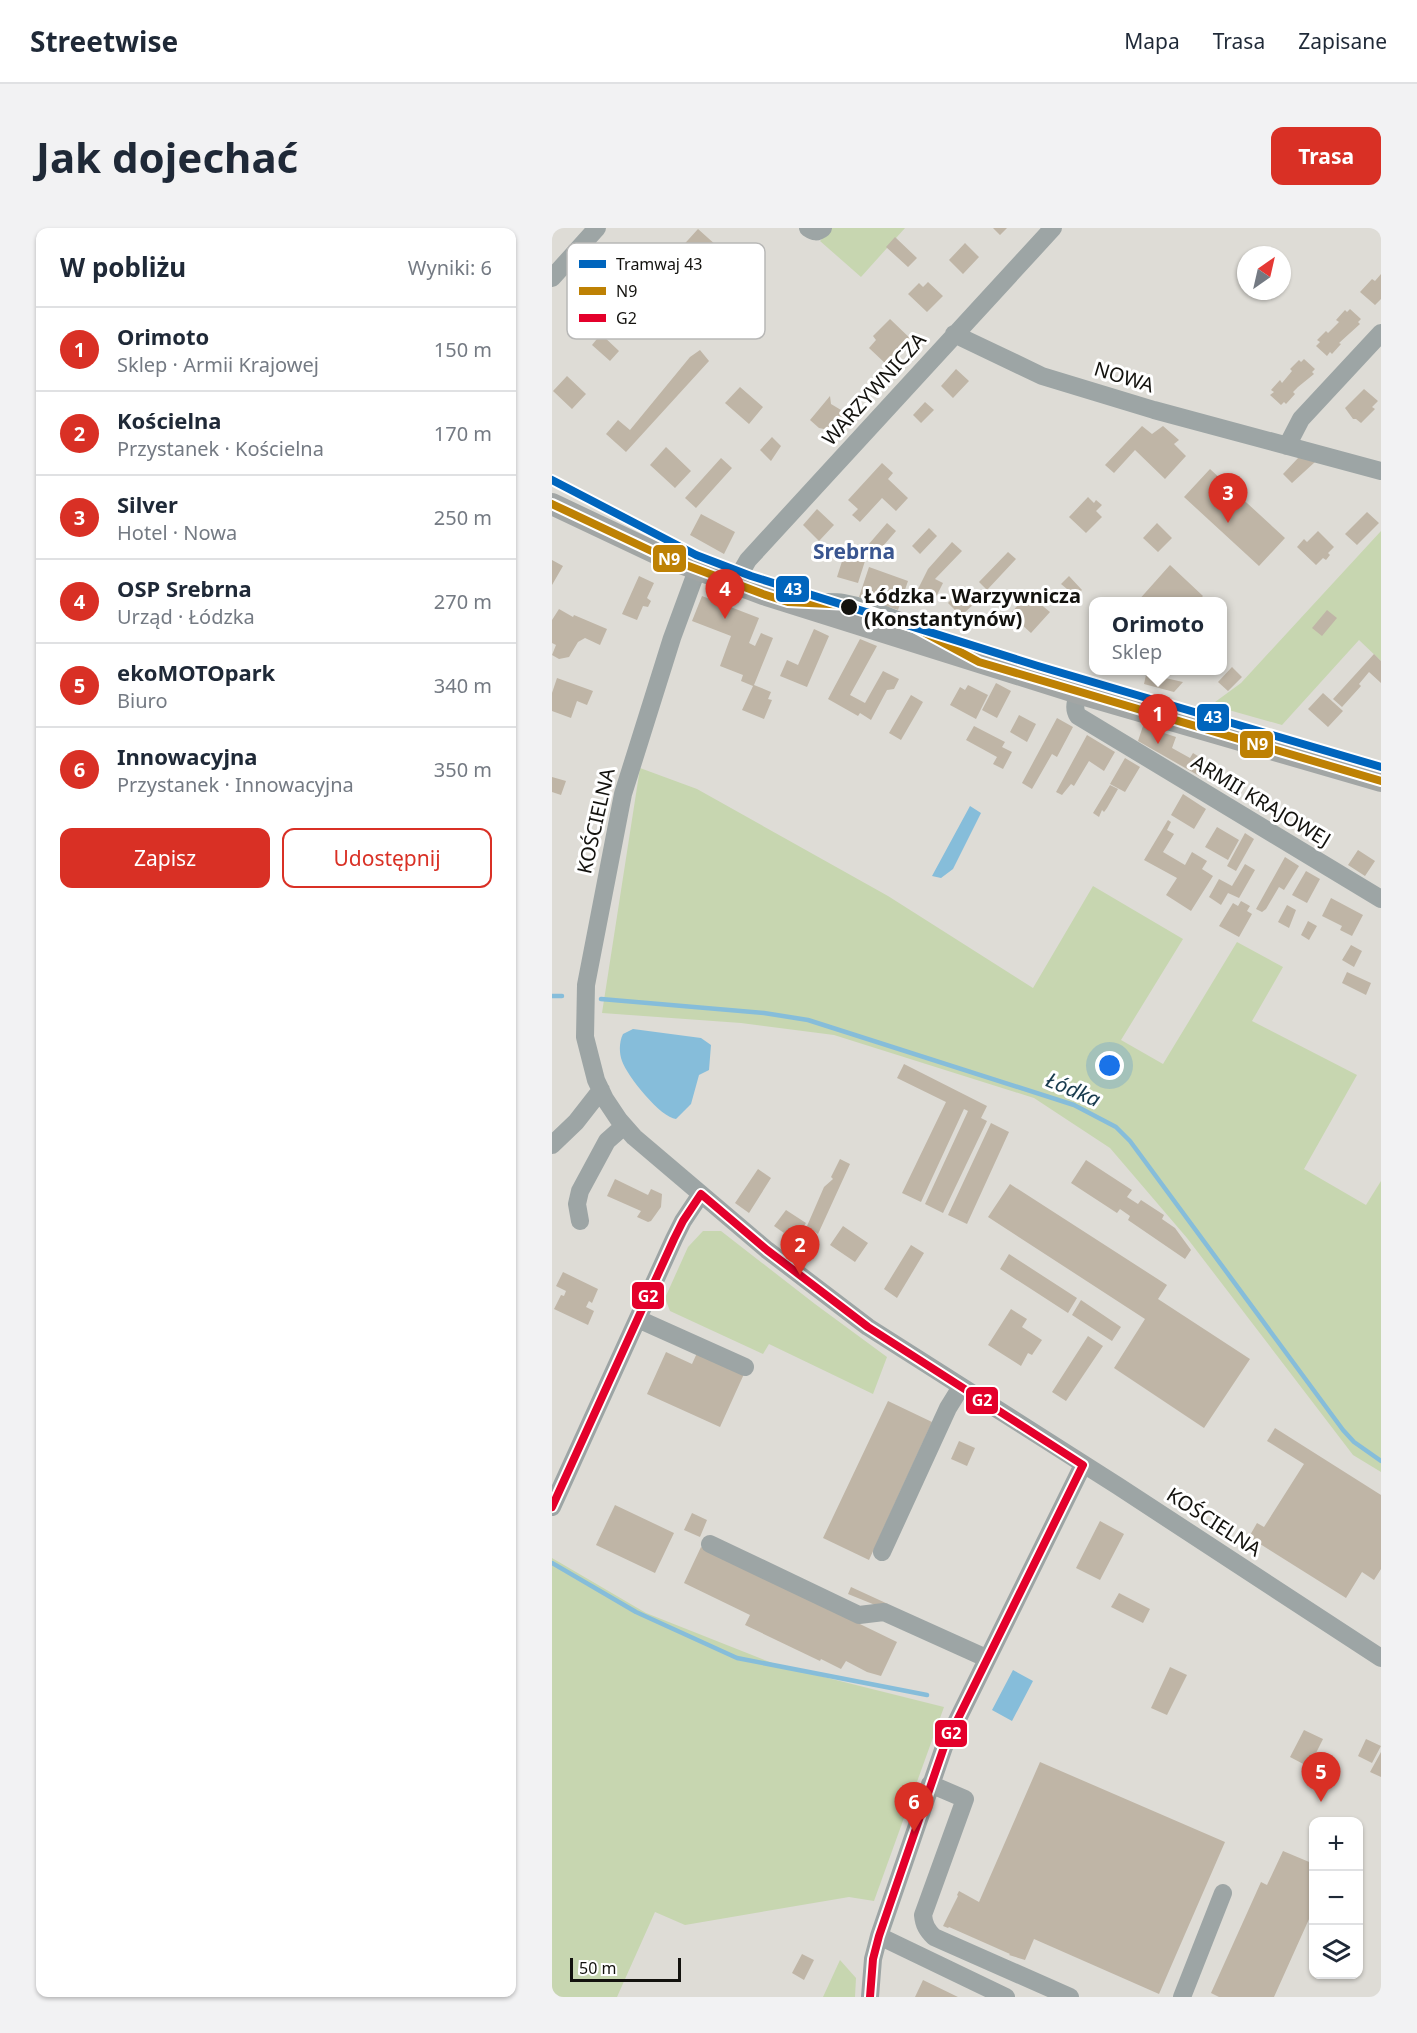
<!DOCTYPE html>
<html lang="pl">
<meta charset="utf-8">
<style>
:root{--surface:#fff;--page:#f2f2f3;--text:#1f2937;--muted:#747a83;--line:#e0e1e3;--accent:#d93025}
body{margin:0;font-family:"Noto Sans",sans-serif;background:var(--page);color:var(--text)}
.controls{position:absolute;right:18px;bottom:18px;display:grid;overflow:hidden;border-radius:12px;box-shadow:0 2px 4px #0004}
.controls button{width:54px;height:54px;display:grid;place-items:center;padding:0;border:0;border-bottom:2px solid var(--line);background:var(--surface);color:var(--text);font:30px sans-serif}
.compass{position:absolute;left:685px;top:18px;width:54px;height:54px;border-radius:50%;background:var(--surface);box-shadow:0 2px 4px #0004;rotate:34deg}
.scale{position:absolute;left:18px;bottom:15px;width:111px;box-sizing:border-box;padding-left:6px;border:3px solid #13120e;border-top:0;font-size:16px;line-height:21px;white-space:nowrap;color:#13120e;-webkit-text-stroke:4px #fff;paint-order:stroke}
.you{position:absolute;left:558px;top:838px;width:21px;height:21px;margin:-15px;border:4px solid #fff;border-radius:50%;background:#1a73e8;box-shadow:0 0 0 9px #1a73e833}
.badge{display:grid;place-items:center;width:39px;height:39px;border-radius:50%;background:var(--accent);color:#fff;font-size:20px;font-weight:700}
.pin{position:absolute;translate:-50% -50px;filter:drop-shadow(0 2px 3px #0008)}
.pin::after{content:'';position:absolute;top:32px;width:21px;height:18px;background:inherit;clip-path:polygon(0 0,100% 0,50% 100%)}
.popup{position:absolute;left:537px;top:369px;width:138px;height:78px;box-sizing:border-box;display:grid;place-content:center;border-radius:12px;background:var(--surface);filter:drop-shadow(0 2px 4px #0005);font-size:20px;white-space:nowrap;color:var(--muted)}
.popup b{font-size:22px;color:var(--text)}
.popup::after{content:'';position:absolute;left:50%;top:100%;margin-left:-12px;border:12px solid transparent;border-top-color:var(--surface)}
.list{margin:0;padding:0;list-style:none}
h2{display:flex;justify-content:space-between;align-items:center;height:78px;margin:0;padding:0 24px;font-size:26px}
h2 small{font-size:20px;font-weight:400;color:var(--muted)}
.list li{display:grid;grid-template-columns:39px 1fr auto;gap:18px;align-items:center;box-sizing:border-box;height:84px;padding:0 24px;border-top:2px solid var(--line)}
.list b{display:block;font-size:22px;white-space:nowrap}
.list p{margin:0;font-size:20px;white-space:nowrap;color:var(--muted)}
.list em{font-size:20px;font-style:normal;color:var(--muted)}
.actions{display:flex;gap:12px;padding:18px 24px}
.actions a{flex:1;padding:14px 0;border:2px solid var(--accent);border-radius:12px;text-align:center;font-size:21px;color:var(--accent)}
.actions .main{background:var(--accent);color:#fff}
.icon{flex:none;width:33px;height:33px;fill:none;stroke:currentColor;stroke-width:2;stroke-linecap:round;stroke-linejoin:round}
.map{position:relative;flex:none;width:829px;height:1769px;overflow:hidden;border-radius:12px}
header{display:flex;align-items:center;gap:36px;box-sizing:border-box;height:84px;padding:0 30px;background:var(--surface);border-bottom:2px solid var(--line)}
header strong{font-size:28px}
nav{display:flex;gap:33px;margin-inline-start:auto;font-size:21px}
.intro{display:flex;align-items:center;justify-content:space-between;box-sizing:border-box;height:144px;padding:0 36px}
h1{margin:0;font-size:42px}
.button{padding:15px 27px;border-radius:12px;background:var(--accent);color:#fff;font-size:21px;font-weight:700}
main{display:flex;gap:36px;padding:0 36px}
aside{flex:1;background:var(--surface);border-radius:12px;box-shadow:0 2px 4px #0004}
.map>svg:first-child{display:block}
</style>
<header>
<strong>Streetwise</strong>
<nav><a>Mapa</a><a>Trasa</a><a>Zapisane</a></nav>
</header>
<div class="intro"><h1>Jak dojechać</h1><a class="button">Trasa</a></div>
<main>
<aside>
<h2>W pobliżu<small>Wyniki: 6</small></h2>
<ul class="list">
<li><span class="badge">1</span><div><b>Orimoto</b><p>Sklep · Armii Krajowej</p></div><em>150 m</em></li>
<li><span class="badge">2</span><div><b>Kościelna</b><p>Przystanek · Kościelna</p></div><em>170 m</em></li>
<li><span class="badge">3</span><div><b>Silver</b><p>Hotel · Nowa</p></div><em>250 m</em></li>
<li><span class="badge">4</span><div><b>OSP Srebrna</b><p>Urząd · Łódzka</p></div><em>270 m</em></li>
<li><span class="badge">5</span><div><b>ekoMOTOpark</b><p>Biuro</p></div><em>340 m</em></li>
<li><span class="badge">6</span><div><b>Innowacyjna</b><p>Przystanek · Innowacyjna</p></div><em>350 m</em></li>
</ul>
<div class="actions"><a class="main">Zapisz</a><a>Udostępnij</a></div>
</aside>
<div class="map">
<svg width="829" height="1769" viewBox="0 0 829 1769">
<rect width="100%" height="100%" fill="#dedcd6"/>
<!-- green -->
<path fill="#c7d6b0" d="M280 0H353L309 49 268 13Z
M829 303V433L807 412 730 497 659 477 689 455Z
M88 540 145 561 336 668 481 760 541 658 631 711 569 812 611 836 685 714 731 739 700 793 805 847 752 941 814 977 829 953V1244L801 1227 635 1010 558 920 482 870 282 807 189 795 50 785Z
M151 1003H169L263 1076 335 1129 321 1166 217 1116 211 1126 118 1083 113 1070 136 1019Z
M0 1330 94 1385 228 1438 392 1479 322 1673 297 1669 133 1697 103 1684 65 1769H0Z
M288 1732 304 1750 303 1769H271Z"/>
<!-- water -->
<path fill="#86bdda" d="M418 578 429 585 401 641 389 650 380 648Z
M81 801 149 810 159 817 157 842 147 847 139 876 124 891C109 890 75 848 70 833 67 825 67 814 71 806Z
M461 1442 481 1453 460 1493 440 1482Z"/>
<g fill="none" stroke-linecap="round" stroke-linejoin="round">
<!-- stream -->
<path stroke="#86bdda" stroke-width="4.5" d="M0 768H10
M49 771 212 785 256 792 522 877 564 899 578 913 791 1202 802 1214 829 1233
M0 1335 84 1384 185 1430 375 1467"/>
</g>
<!-- building -->
<path fill="#bfb5a6" d="M441 0H455L448 7Z
M146 1 165 18 161 24 164 27 154 39 150 35 145 40 126 23Z
M343 9 365 30 356 39 334 19Z
M413 15 427 29 411 46 397 32Z
M114 35 133 53 128 58 132 62 121 73 117 70 112 75 93 57Z
M829 46V71L823 77 808 64 820 51 823 53Z
M376 54 391 68 375 84 356 66 367 55 371 59Z
M81 70 100 88 95 93 99 97 88 108 85 105 80 110 61 92Z
M798 81 809 91 806 94 808 96 787 115 789 116 780 126 778 124 775 128 764 118 768 114 765 112 774 103 776 105 787 94 784 92 793 82 795 84Z
M338 91 363 115 356 123 352 119 335 137 317 120 324 112 321 108Z
M49 106 67 123 58 133 40 117Z
M148 122 157 133 74 224 54 206 66 192 78 202 138 129Z
M752 131 763 141 760 144 762 146 746 159 741 164 743 166 734 176 732 174 729 177 718 167 722 164 719 162 728 152 730 155 740 143 738 141 747 132 749 134Z
M404 141 417 153 401 170 389 158Z
M15 148 34 166 20 181 1 163Z
M188 159 211 179 197 196 173 175Z
M812 161 826 173 820 179 823 181 809 195 804 191H801L793 180Z
M278 168 279 176 289 182 291 181 301 188 281 211V203L267 200 258 192Z
M373 174 382 182 369 195 361 187Z
M590 198 600 206 611 198 627 212 622 216 634 228 613 251 583 222 562 245 553 237Z
M220 209 229 218 219 233 208 222Z
M114 219 139 243 123 260 98 237Z
M747 229 763 234 740 255 731 246Z
M169 230 180 240 144 280 133 270Z
M330 235 341 245 336 251 356 270 344 283 330 270 308 294 300 287 306 281 296 272Z
M658 241 733 310 707 338 632 269Z
M536 269 542 275 544 272 550 277 544 283 550 289 534 305 517 289Z
M265 281 282 297 267 313 251 297Z
M815 284 827 295 805 317 793 306Z
M149 286 183 304 172 326 138 307Z
M335 295 344 303 319 332 310 324Z
M605 295 620 310 606 324 591 310Z
M377 300 385 308 368 326 360 318Z
M766 303 782 319 776 325 778 327 774 332 771 330 764 337 745 319 752 311 755 314Z
M400 314 410 323 383 351 391 355 381 375 363 367 376 341Z
M299 323 309 326 307 332 313 333 306 355 285 349 292 327 297 328Z
M456 324 464 331 435 362 427 354Z
M0 332 11 338 0 357Z
M618 337 651 368 645 374H585Z
M317 339 356 353 346 382 307 369Z
M87 348 102 355 95 370 99 373 96 379 91 378 85 392 70 386Z
M517 348 530 362 514 377 507 369 515 361 509 356Z
M412 358 426 372 409 388 396 375Z
M476 366 498 384 479 405 458 386Z
M150 368 207 390 197 415 203 418 209 405 221 410 202 457 219 464 216 471 220 472 212 491 190 482 201 458 189 453 191 447 168 438 179 408 140 393Z
M7 381 21 389 22 387 55 401 48 417 33 410 26 414 17 429 7 431 0 427 4 417 0 415V392Z
M775 382 785 390 770 408 760 400Z
M262 401 277 408 255 459 228 448 235 432 246 437Z
M308 411 325 418 298 467 313 475 331 443 347 451 342 461 335 462 319 492 308 485 306 488 276 471Z
M822 426 829 433V455L817 444 807 456 809 458 790 479 781 471Z
M680 439 690 449 676 463 666 454Z
M594 447H600L631 454 622 464 592 456Z
M5 450 41 463 35 477 25 473 19 490 0 483V465Z
M444 455 459 463 445 490 430 482Z
M416 457 436 467 424 491 398 477 408 459 413 462Z
M771 465 791 483 776 499 756 481Z
M359 467 371 474 349 512 337 505Z
M467 487 484 496 475 514 458 504Z
M505 490 521 499 505 529 500 526 480 561 470 555Z
M422 498 453 514 450 519 460 524 451 541 441 536 445 529 414 512Z
M591 498 624 509 620 520 638 530 641 525 657 535 649 549 586 513Z
M535 507 563 524 552 543 537 533 522 558 519 556 510 567 504 564Z
M573 530 588 539 573 564 558 556Z
M0 549 14 553 9 567 0 564Z
M558 557 566 561 555 580 552 584 550 582 547 589 541 585Z
M631 566 654 581 642 601 619 587Z
M616 592 619 594 615 602 622 606 611 624 633 637 640 624 655 633 650 641 661 648 639 683 614 667 625 650 592 632Z
M665 599 687 612 676 632 653 619Z
M693 605 702 611 684 643 675 638Z
M806 622 823 633 813 648 796 637Z
M733 629 747 638 732 662 727 659 714 681 710 684 704 681Z
M693 636 703 642 687 670 676 665 669 677 657 669 667 651 680 658Z
M754 643 768 651 755 675 740 667Z
M779 670 811 687 800 708 788 702 790 698 770 688Z
M689 673 698 678 695 683 700 686 687 709 667 698 681 675 686 678Z
M735 677 744 682 737 700 726 694Z
M756 693 765 698 757 712 749 707Z
M799 717 810 723 802 739 790 732Z
M795 744 819 755 814 767 790 755Z
M352 836 435 878 429 890 435 893 391 985 373 976 416 883 412 881 369 974 350 965 394 874 345 850Z
M439 895 457 904 415 996 396 987Z
M288 931 298 936 266 1006 255 998 272 959 281 951 279 949Z
M534 932 580 962 575 969 586 976 589 972 612 987 610 991 623 1000 639 1022 633 1031 576 992 578 988 568 981 565 985 519 955Z
M206 941 219 950 197 985 183 975Z
M63 951 96 967 99 961 110 966 109 979 99 993 96 994 85 989 89 983 55 968Z
M458 956 615 1057 606 1071 698 1131 652 1200 562 1140 593 1091 436 989Z
M234 982 254 995 240 1015 230 1008 232 1005 222 998Z
M291 998 316 1015 303 1034 278 1017Z
M359 1017 372 1025 345 1070 332 1061Z
M457 1026 525 1070 516 1085 448 1041Z
M11 1044 46 1061 40 1075 37 1073 34 1079 42 1083 36 1097 2 1081 9 1067 12 1068 14 1063 4 1058Z
M529 1072 569 1099 560 1113 520 1087Z
M459 1081 475 1091 470 1099 490 1112 480 1127 476 1125 469 1138 436 1117Z
M536 1108 551 1118 514 1173 500 1164Z
M114 1124 140 1136 145 1125 192 1146 168 1199 95 1166Z
M336 1173 380 1194 317 1332 271 1310Z
M723 1200 829 1267V1341L822 1352 810 1344 794 1370 697 1309 705 1295 712 1299 752 1236 715 1213Z
M407 1213 423 1220 415 1238 399 1231Z
M63 1277 122 1305 103 1345 44 1317Z
M140 1285 155 1292 148 1309 132 1302Z
M548 1293 572 1306 548 1352 524 1340Z
M149 1319 345 1414 329 1448 315 1444 294 1433 289 1441 269 1431 268 1433 193 1397 198 1387 132 1355Z
M299 1359 336 1376 333 1381 296 1366Z
M567 1365 598 1381 591 1395 559 1379Z
M618 1439 635 1447 615 1487 599 1480Z
M752 1502 771 1511 757 1539 738 1529Z
M814 1511 829 1518 820 1535 806 1528Z
M829 1524V1549L818 1544Z
M488 1534 673 1614 607 1766 482 1711 473 1732 457 1727 458 1726 397 1699 396 1700 391 1698 406 1668 405 1667 407 1663 427 1674Z
M731 1623 762 1636V1664L758 1673 762 1675V1680L722 1769H667L659 1765 709 1654 715 1657Z
M250 1726 262 1732 252 1752 240 1745Z
M371 1752 406 1769H363Z"/>
<g fill="none" stroke-linecap="round" stroke-linejoin="round">
<!-- minor -->
<path stroke="#9da5a5" stroke-width="18" d="M256 0C262 4 265 5 271 0
M0 50 45 0
M402 106 490 148 602 182 829 243
M735 218 749 191 829 105
M145 342 120 410 71 566 34 757 33 809 44 852 53 871 67 892 82 909 215 1022 316 1099 566 1258 829 1430
M182 356 196 332 501 0
M253 374C266 375 279 373 291 375 329 382 364 400 397 418
M526 465C524 474 521 480 526 488L829 671
M0 917 24 894 49 862
M28 993 25 976 28 963 55 913 72 898
M86 1091 193 1139
M0 1279 122 1011 131 993 149 966
M158 1316 307 1387 332 1384 434 1430
M330 1324 396 1180 409 1159
M378 1556 413 1571 371 1687C372 1697 375 1702 382 1709L518 1769
M327 1708 454 1769
M318 1769 321 1731 327 1708 392 1519 531 1237
M630 1769 671 1665"/>
<!-- major -->
<path stroke="#a2a6a5" stroke-width="22" d="M0 276 110 328 211 366 526 465 829 553"/>
<!-- bus-1 casing -->
<g stroke="#fff" stroke-width="12">
<path id="bus-1" d="M0 276 110 328 211 366 236 374 298 377 362 399 427 434 829 553"/>
</g>
<!-- bus-2 casing -->
<g stroke="#fff" stroke-width="12">
<path id="bus-2" d="M0 1279 122 1011 131 993 149 966 215 1022 316 1099 531 1237 392 1519 327 1708 321 1731 318 1769"/>
</g>
<!-- bus-1 -->
<use href="#bus-1" stroke="#be8104" stroke-width="8"/>
<!-- bus-2 -->
<use href="#bus-2" stroke="#e4002b" stroke-width="8"/>
<!-- tram-1 casing -->
<g stroke="#fff" stroke-width="12">
<path id="tram-1" d="M0 252 144 327 199 348 486 438 829 539"/>
</g>
<!-- tram-1 -->
<use href="#tram-1" stroke="#0065bd" stroke-width="8"/>
</g>
<!-- markers -->
<circle fill="#13120e" stroke="#fff" stroke-width="2" cx="297" cy="379" r="9"/>
<g text-anchor="middle" stroke-width="6" stroke-linejoin="round" paint-order="stroke">
<!-- street labels -->
<g font-size="20" fill="#13120e" stroke="#fff">
<text transform="translate(572 149) rotate(17)" y="7">NOWA</text>
<text transform="translate(322 161) rotate(-48)" y="7">WARZYWNICZA</text>
<text transform="translate(709 573) rotate(31)" y="7">ARMII KRAJOWEJ</text>
<text transform="translate(44 593) rotate(-77)" y="7">KOŚCIELNA</text>
<text transform="translate(662 1294) rotate(33)" y="7">KOŚCIELNA</text>
</g>
<!-- stop labels -->
<g font-size="20" font-weight="bold" fill="#13120e" stroke="#fff" text-anchor="start">
<text x="312" y="375">Łódzka - Warzywnicza<tspan x="312" dy="23">(Konstantynów)</tspan></text>
</g>
<!-- neighbourhood labels -->
<g font-size="21" font-weight="bold" fill="#3a5690" stroke="#fff">
<text x="302" y="331">Srebrna</text>
</g>
<!-- water labels -->
<g font-size="21" font-style="italic" fill="#173a4d" stroke="#fff">
<text transform="translate(521 862) rotate(23)" y="7">Łódka</text>
</g>
</g>
<!-- legend -->
<rect x="15" y="15" width="198" height="96" rx="9" fill="#fff" stroke="#b8b8b7" stroke-width="1.5"/>
<rect x="27" y="32" width="27" height="8" fill="#0065bd"/>
<rect x="27" y="59" width="27" height="8" fill="#be8104"/>
<rect x="27" y="86" width="27" height="8" fill="#e4002b"/>
<g font-size="16" fill="#13120e">
<text x="64" y="42">Tramwaj 43</text>
<text x="64" y="69">N9</text>
<text x="64" y="96">G2</text>
</g>
<g stroke="#fff" stroke-width="2">
<rect x="100" y="316" width="35" height="29" rx="6" fill="#be8104"/>
<rect x="223" y="347" width="35" height="28" rx="6" fill="#0065bd"/>
<rect x="644" y="475" width="34" height="29" rx="6" fill="#0065bd"/>
<rect x="687" y="502" width="35" height="29" rx="6" fill="#be8104"/>
<rect x="79" y="1053" width="34" height="29" rx="6" fill="#e4002b"/>
<rect x="413" y="1158" width="34" height="29" rx="6" fill="#e4002b"/>
<rect x="382" y="1491" width="34" height="29" rx="6" fill="#e4002b"/>
</g>
<g font-size="16" text-anchor="middle" font-weight="bold" fill="#fff">
<text x="117" y="337">N9</text>
<text x="241" y="367">43</text>
<text x="661" y="495">43</text>
<text x="705" y="522">N9</text>
<text x="96" y="1074">G2</text>
<text x="430" y="1178">G2</text>
<text x="399" y="1511">G2</text>
</g>
</svg>
<div class="controls">
<button>+</button>
<button>−</button>
<button><svg class="icon" aria-label="layers" viewBox="0 0 24 24"><path d="M12 4l9 5-9 5-9-5zM3 14l9 5 9-5"/></svg></button>
</div>
<svg class="compass" viewBox="-18 -18 36 36"><path d="M0-13l5 13h-10z" fill="#e53935"/><path d="M0 13l5-13h-10z" fill="#747a83"/></svg>
<div class="scale">50 m</div>
<div class="you"></div>
<div class="pin badge" style="left:606px;top:516px">1</div>
<div class="popup"><b>Orimoto</b>Sklep</div>
<div class="pin badge" style="left:248px;top:1047px">2</div>
<div class="pin badge" style="left:676px;top:295px">3</div>
<div class="pin badge" style="left:173px;top:391px">4</div>
<div class="pin badge" style="left:769px;top:1574px">5</div>
<div class="pin badge" style="left:362px;top:1604px">6</div>
</div>
</main>
